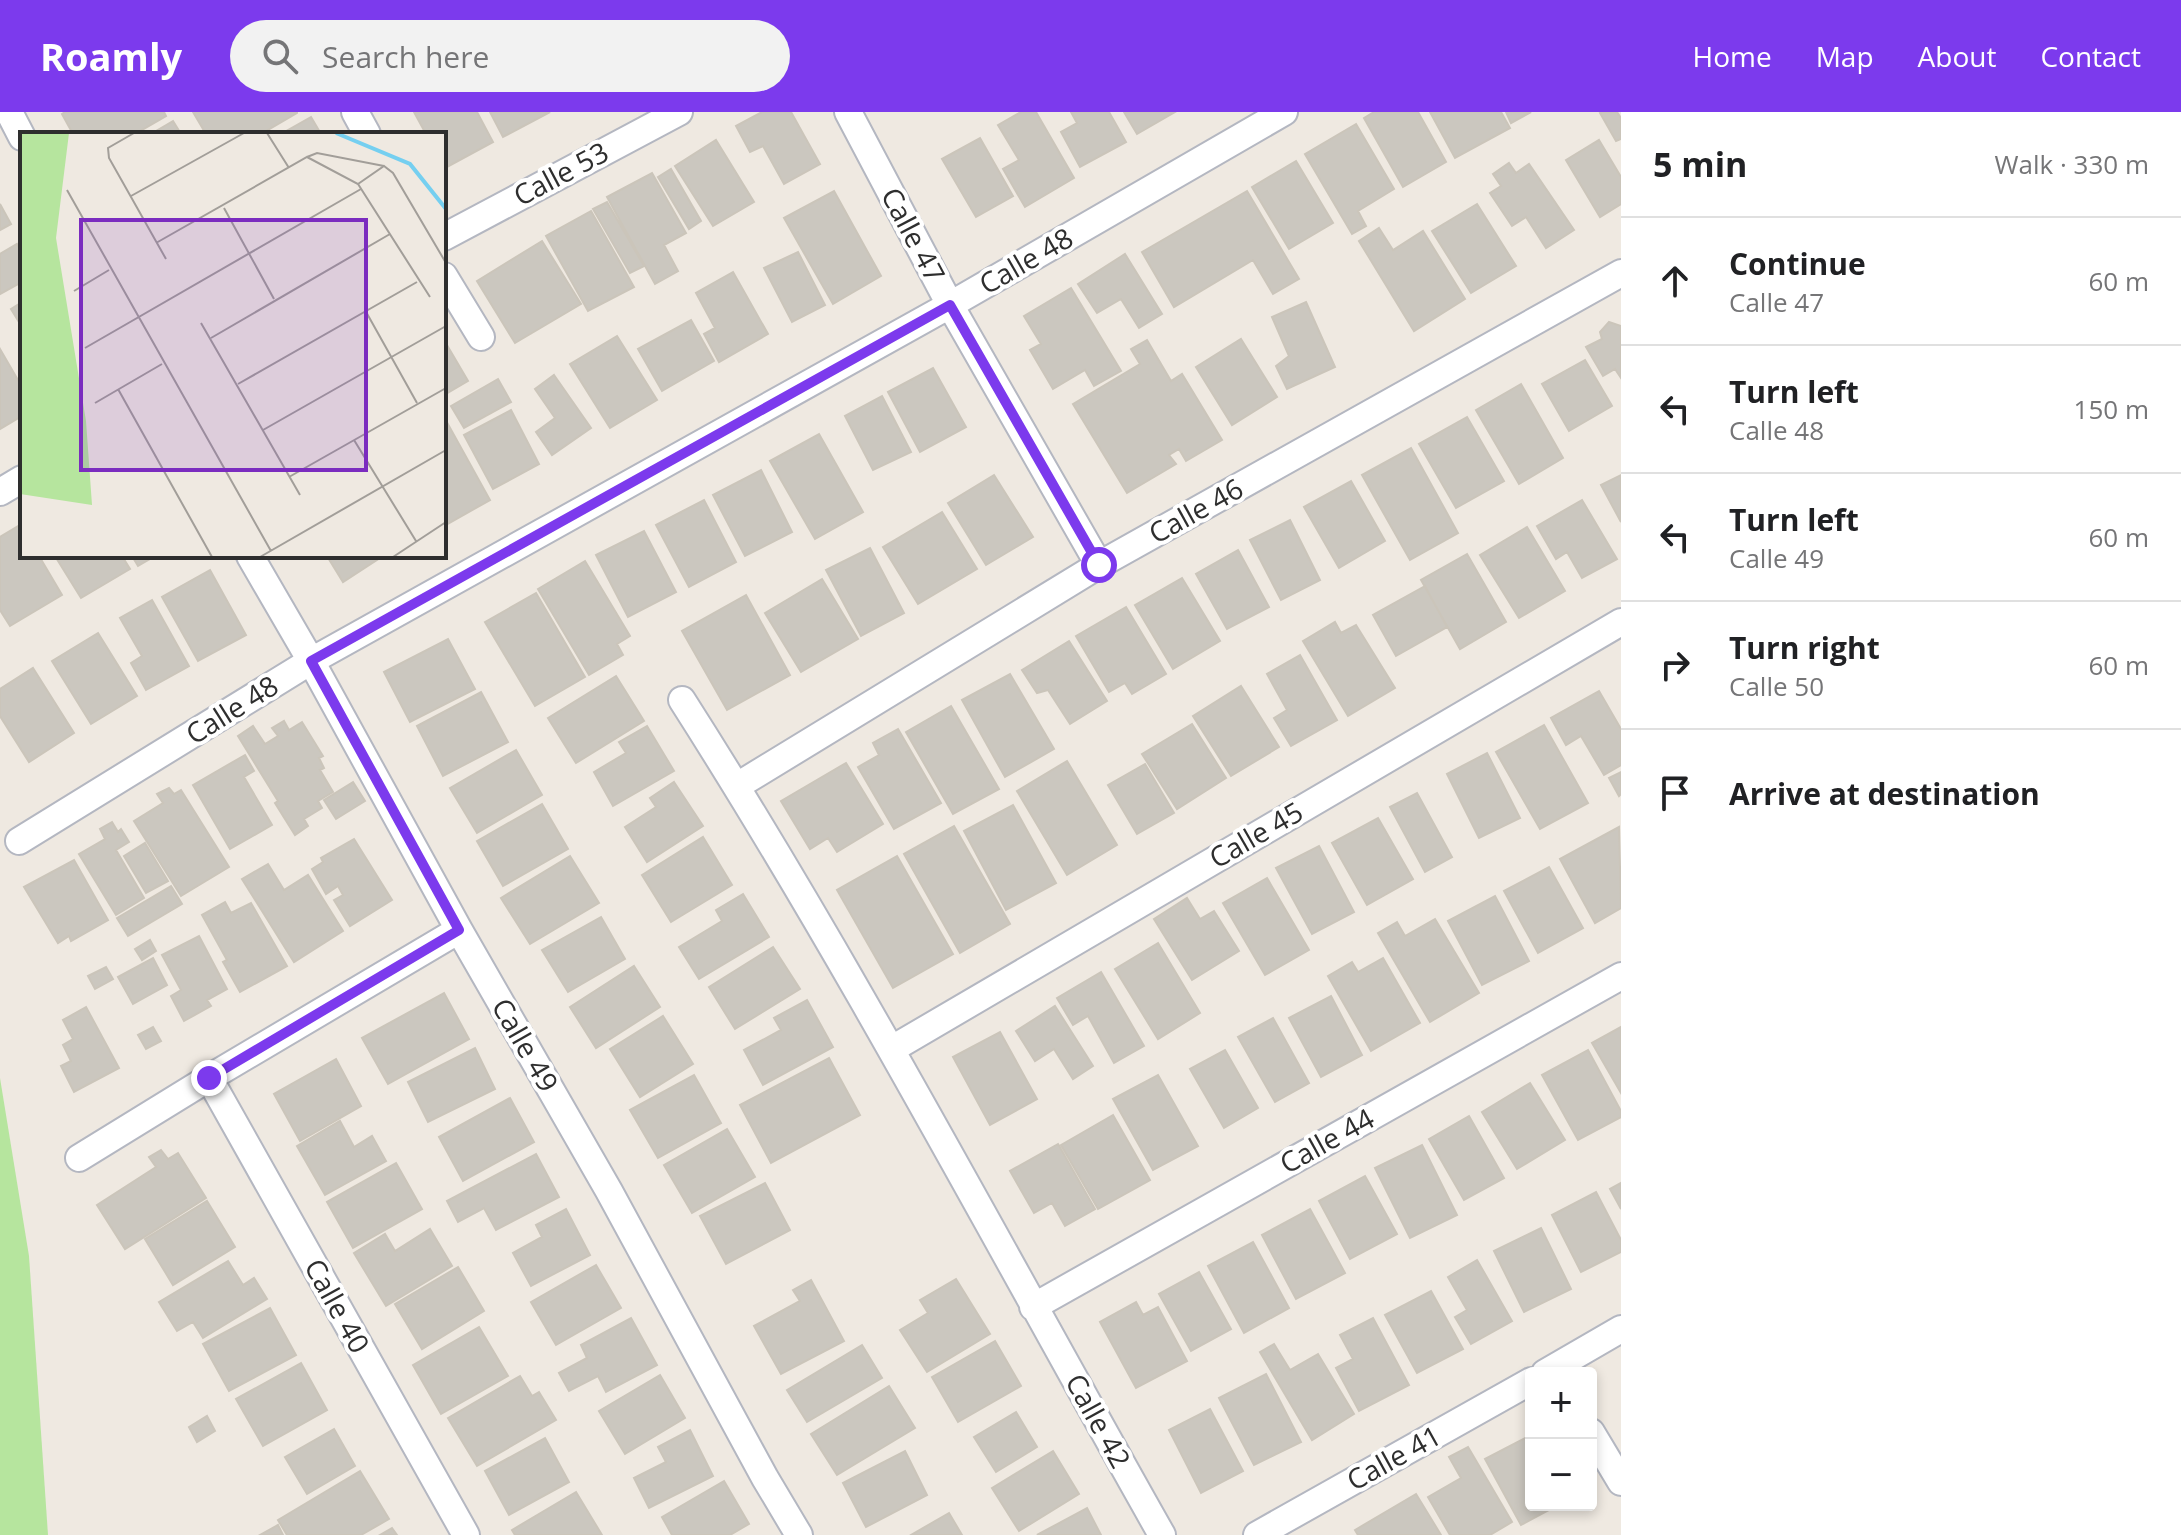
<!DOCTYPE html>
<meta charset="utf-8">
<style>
:root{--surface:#fff;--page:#f2f2f2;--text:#202124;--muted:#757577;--line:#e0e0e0;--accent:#7c3aed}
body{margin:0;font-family:"Open Sans",sans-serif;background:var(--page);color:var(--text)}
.controls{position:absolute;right:24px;bottom:24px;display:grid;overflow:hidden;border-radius:8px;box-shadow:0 4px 12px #0003}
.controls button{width:72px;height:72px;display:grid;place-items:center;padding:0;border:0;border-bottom:2px solid var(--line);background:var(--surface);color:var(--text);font:40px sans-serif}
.stop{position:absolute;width:24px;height:24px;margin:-18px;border:6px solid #7c3aed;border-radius:50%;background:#fff}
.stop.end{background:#7c3aed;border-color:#fff;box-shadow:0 2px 8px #0008}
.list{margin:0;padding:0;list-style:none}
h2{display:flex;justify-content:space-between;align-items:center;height:104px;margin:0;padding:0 32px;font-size:34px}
h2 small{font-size:26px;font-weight:400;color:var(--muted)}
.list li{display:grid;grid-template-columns:52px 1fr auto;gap:24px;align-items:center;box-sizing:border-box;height:128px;padding:0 32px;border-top:2px solid var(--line)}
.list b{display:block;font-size:30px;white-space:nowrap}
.list p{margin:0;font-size:26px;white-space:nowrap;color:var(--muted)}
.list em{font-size:26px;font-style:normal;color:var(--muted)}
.icon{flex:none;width:44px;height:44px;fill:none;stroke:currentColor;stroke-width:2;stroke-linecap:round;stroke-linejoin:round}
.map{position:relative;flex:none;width:1621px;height:1423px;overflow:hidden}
header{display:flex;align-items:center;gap:48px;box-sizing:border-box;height:112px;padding:0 40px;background:var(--accent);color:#fff}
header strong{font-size:38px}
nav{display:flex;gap:44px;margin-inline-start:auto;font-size:28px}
.search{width:560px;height:72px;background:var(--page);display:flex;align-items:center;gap:20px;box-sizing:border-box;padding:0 28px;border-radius:44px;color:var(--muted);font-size:30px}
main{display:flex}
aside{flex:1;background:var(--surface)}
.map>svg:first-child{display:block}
</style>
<header>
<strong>Roamly</strong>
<div class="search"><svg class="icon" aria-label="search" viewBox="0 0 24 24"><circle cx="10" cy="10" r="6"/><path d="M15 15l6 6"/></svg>Search here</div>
<nav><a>Home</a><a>Map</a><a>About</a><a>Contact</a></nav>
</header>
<main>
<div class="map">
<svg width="1621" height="1423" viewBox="0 0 1621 1423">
<rect width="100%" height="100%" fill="#efe9e1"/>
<!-- green -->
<path fill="#b6e59e" d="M0 966 29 1144 48 1423H0Z"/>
<!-- building -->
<path fill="#cbc7bf" stroke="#cbc5ba" stroke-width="2" d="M65 0H164L166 4 135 22H73L62 2Z
M193 0H297V1L261 22H206Z
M414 0H477L493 30 445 56 444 22H426Z
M490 0H550L503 25Z
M762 0H791L820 52 784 72 763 34 750 40 736 14Z
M1021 0H1036L1074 66 1025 95 1003 57 1019 48 998 13Z
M1071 0H1109L1126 30 1080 55 1061 20 1077 11Z
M1124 0H1175L1137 22Z
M1374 0H1418L1446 50 1403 75 1364 6Z
M1430 0H1501L1510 16 1455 46Z
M1506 0H1531L1511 11Z
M1602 0H1617L1621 6V27L1616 29 1600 1Z
M311 5 321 22H281Z
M173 9 181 22H151Z
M1356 12 1394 77 1358 99 1366 114 1352 122 1305 42Z
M980 26 1013 84 976 105 942 47Z
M716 28 754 90 713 114 675 54Z
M1599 28 1621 65V92L1600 105 1566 48Z
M1296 49 1333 111 1289 137 1252 75Z
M1509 51 1516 61 1529 52 1574 118 1546 136 1526 105 1512 114 1490 81 1501 74 1493 62Z
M671 57 701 109 689 117 658 65Z
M652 61 686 121 664 133 678 159 655 172 607 85Z
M834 79 881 164 833 192 784 106Z
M1247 79 1299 167 1273 182 1253 148 1174 195 1142 140Z
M607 90 644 154 630 161 593 97Z
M0 92 11 112 0 118Z
M1477 92 1516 154 1471 181 1432 119Z
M591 99 634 175 588 199 546 124Z
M1379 116 1393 138 1423 119 1465 187 1414 219 1359 129Z
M542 129 581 192 515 231 477 169Z
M17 132 22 141V170L0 182V142Z
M798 140 825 193 792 210 764 156Z
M1125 142 1162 202 1139 216 1121 187 1097 201 1078 172Z
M733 160 768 222 719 250 704 222 715 216 696 181Z
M1071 176 1121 259 1094 274 1085 258 1053 277 1030 238 1041 232 1024 204Z
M22 190V215L11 197Z
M1306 190 1335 255 1287 277 1276 254 1289 244 1272 205Z
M691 208 714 249 662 279 638 237Z
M1609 210 1621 214V266L1615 257 1603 264 1586 235 1602 227 1600 220Z
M617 224 657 288 610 316 570 252Z
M1241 227 1277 285 1232 313 1196 255Z
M444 228 468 269 444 283Z
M1147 228 1171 269 1182 262 1222 328 1186 349 1179 337 1169 343 1176 352 1127 381 1073 292 1140 252 1131 237Z
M0 237 22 275V304L0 317Z
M1585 248 1612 294 1569 319 1542 272Z
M933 256 966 315 920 340 888 280Z
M554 263 591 316 552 343 536 320 555 306 535 277Z
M498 267 511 290 464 316 451 294Z
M1521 272 1563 346 1519 372 1476 298Z
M882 284 911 340 873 358 845 304Z
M511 298 539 352 493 377 464 323Z
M444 305 490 388 444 414Z
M1467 305 1504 369 1456 396 1419 332Z
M819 322 863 400 815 427 770 349Z
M1411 336 1458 421 1410 448 1362 363Z
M761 358 792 420 745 444 713 383Z
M994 363 1033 425 986 453 948 391Z
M1621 363V410L1601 373Z
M1351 369 1385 429 1339 456 1304 395Z
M704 388 736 450 689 475 656 413Z
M1582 388 1617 447 1582 466 1567 440 1556 447 1537 414Z
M942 400 977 457 918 492 883 435Z
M1290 408 1320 468 1281 488 1250 428Z
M20 413 22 444H39L62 483 10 514 0 498V425Z
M1527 415 1565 479 1519 506 1480 443Z
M644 419 676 480 628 505 596 443Z
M870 436 904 501 861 524 826 458Z
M1238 438 1269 495 1227 517 1196 462Z
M1467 442 1506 510 1460 537 1421 468Z
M55 444H122L130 457 81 486Z
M132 444H155L138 454Z
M327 444H383L343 470Z
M585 449 630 524 617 532 623 543 589 563 538 477Z
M210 458 246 523 198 549 162 485Z
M1182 466 1220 529 1173 557 1135 493Z
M822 467 858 527 801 560 765 501Z
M1425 474 1447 515 1396 544 1373 503Z
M536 481 585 565 535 594 485 510Z
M746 483 790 563 727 598 682 519Z
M152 488 189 554 146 578 131 551 142 544 120 506Z
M1126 495 1166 562 1132 582 1125 571 1109 580 1076 524Z
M1335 510 1341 521 1356 513 1395 576 1348 604 1303 529Z
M98 521 137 584 91 612 52 549Z
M448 527 475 577 410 610 384 560Z
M1069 529 1107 589 1070 612 1048 578 1037 581 1022 558Z
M1300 543 1337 608 1291 634 1274 606 1287 598 1267 562Z
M33 556 74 621 29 650 0 604V577Z
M1010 562 1054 637 1005 665 962 588Z
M616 564 644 609 576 651 548 606Z
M1241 574 1279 635 1231 664 1193 604Z
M1599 579 1621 617V653L1604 663 1581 624 1566 633 1551 606Z
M481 580 508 630 443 664 417 614Z
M951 594 999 677 953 702 906 620Z
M284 609 289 618 302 610 323 644 319 646 324 656 320 658 333 680 318 689 322 696 304 707 308 714 295 723 275 691 278 689 238 624 253 614 265 632 278 624 272 616Z
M1192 612 1226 666 1177 697 1142 642Z
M1544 613 1588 691 1540 717 1496 640Z
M647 614 674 659 613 694 594 660 626 641 619 630Z
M898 617 941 691 894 717 858 655 879 643 873 631Z
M516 638 542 683 477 721 450 676Z
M1487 641 1520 706 1479 726 1447 662Z
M245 643 254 659 244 665 272 713 230 737 193 673Z
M1067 649 1117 733 1067 763 1017 679Z
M846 651 883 712 837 740 828 726 810 737 781 689Z
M1145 652 1174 701 1137 722 1108 673Z
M1621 660V682L1619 684 1609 666Z
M353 670 365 689 336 707 324 688Z
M674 670 703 714 647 750 625 715 656 695 650 686Z
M169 676 174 682 181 678 229 755 181 784 134 709 163 691 157 682Z
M1417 681 1452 745 1425 760 1390 695Z
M542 692 568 737 503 774 477 729Z
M1013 693 1056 771 1006 798 964 719Z
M1378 706 1413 767 1367 793 1332 731Z
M112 710 118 720 121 717 129 730 116 738 144 786 116 803 79 742 105 727 100 717Z
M954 714 1010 812 960 841 904 742Z
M1619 715 1621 796 1595 811 1560 747Z
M703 725 732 773 671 810 642 763Z
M354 727 392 788 350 814 334 788 343 783 338 774 326 782 312 757 323 750 321 746Z
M145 731 168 769 146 781 124 744Z
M1319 734 1354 800 1312 822 1276 756Z
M570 744 599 791 530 832 501 786Z
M897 744 953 842 893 876 837 778Z
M74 748 108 808 71 829 69 824 58 831 24 775Z
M268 752 284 778 308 763 343 819 294 850 242 767Z
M1549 755 1583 816 1538 841 1504 779Z
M1267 766 1309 838 1265 863 1223 791Z
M171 774 182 792 128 824 117 806Z
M743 782 769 825 699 867 679 835 722 809 716 798Z
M1495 784 1529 849 1482 873 1448 809Z
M1187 786 1200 807 1214 799 1239 839 1192 868 1154 807Z
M225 790 231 801 251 791 287 854 240 880 223 850 227 848 202 803Z
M601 805 625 847 568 880 542 838Z
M1435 807 1479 881 1430 910 1378 821 1397 810 1405 824Z
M199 824 227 877 207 888 211 894 184 909 171 884 181 878 162 843Z
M150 828 156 839 142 848 135 837Z
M1158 831 1200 901 1158 927 1115 857Z
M773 835 800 877 735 917 709 875Z
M153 846 167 873 133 892 118 865Z
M1383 846 1420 911 1371 939 1328 864 1352 850 1358 860Z
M634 854 660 895 596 936 570 895Z
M106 855 113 867 95 877 88 864Z
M1101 860 1144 934 1114 951 1088 904 1073 913 1057 886Z
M444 881 469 927 388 972 362 926Z
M1331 884 1362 943 1321 965 1289 906Z
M807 888 833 935 763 973 744 938 781 918 774 906Z
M1055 894 1093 954 1073 967 1054 937 1035 949 1016 919Z
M86 895 119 956 74 980 61 954 71 949 63 933 73 927 63 908Z
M663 904 693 952 640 985 610 937Z
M1273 906 1309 971 1275 990 1238 925Z
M153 915 161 929 146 937 138 923Z
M1621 915V981L1592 931Z
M1000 920 1037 987 990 1013 953 945Z
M475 936 495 977 428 1010 408 970Z
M1225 938 1258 996 1224 1016 1190 957Z
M1588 938 1621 999V1005L1578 1028 1542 963Z
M829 946 860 1003 771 1051 740 993Z
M336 947 361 994 300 1029 274 982Z
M694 963 721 1011 658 1046 630 998Z
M1158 963 1198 1034 1153 1058 1113 987Z
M1530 971 1565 1028 1517 1057 1482 1000Z
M510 986 534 1030 463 1069 439 1025Z
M1113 1003 1150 1068 1098 1097 1061 1033Z
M1469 1004 1504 1066 1464 1088 1429 1027Z
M340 1009 354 1035 372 1024 386 1049 325 1083 297 1034Z
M727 1017 755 1065 692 1101 664 1053Z
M1058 1032 1095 1097 1065 1114 1052 1091 1034 1101 1010 1059Z
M1422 1033 1457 1103 1410 1126 1375 1056Z
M161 1038 168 1047 178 1041 206 1086 125 1137 97 1093 156 1055 149 1045Z
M536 1042 559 1085 496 1118 484 1096 458 1110 447 1089Z
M396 1051 422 1097 353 1136 327 1090Z
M1365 1064 1397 1122 1350 1147 1319 1089Z
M765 1071 790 1118 726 1152 700 1104Z
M1621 1071V1097L1610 1077Z
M1596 1080 1621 1128V1140L1581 1160 1552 1103Z
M207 1089 235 1135 173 1173 145 1127Z
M566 1097 590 1143 531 1174 513 1141 542 1125 536 1113Z
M1310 1097 1345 1161 1296 1187 1262 1123Z
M1541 1116 1571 1177 1524 1200 1494 1139Z
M430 1117 452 1154 386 1194 354 1141 385 1122 395 1139Z
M1253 1130 1289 1196 1244 1221 1208 1154Z
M1477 1148 1512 1209 1471 1232 1455 1205 1467 1198 1448 1165Z
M228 1149 243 1173 254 1166 267 1187 203 1226 193 1210 177 1219 159 1190Z
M596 1153 621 1196 556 1233 531 1190Z
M458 1155 484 1199 422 1237 395 1192Z
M1199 1160 1231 1217 1191 1239 1159 1182Z
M956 1167 990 1222 927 1260 900 1218 928 1201 920 1188Z
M811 1168 844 1229 781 1262 754 1214 800 1189 793 1178Z
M1431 1179 1463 1237 1417 1261 1385 1203Z
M1136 1190 1143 1203 1158 1195 1187 1249 1136 1276 1100 1210Z
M270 1196 296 1243 229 1279 203 1232Z
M631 1206 657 1253 606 1280 598 1264 569 1279 559 1261 587 1246 581 1233Z
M1373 1206 1409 1273 1359 1299 1336 1256 1353 1247 1340 1223Z
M479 1215 508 1264 441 1302 413 1253Z
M995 1229 1021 1274 958 1310 932 1265Z
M1274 1232 1290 1258 1318 1242 1354 1302 1312 1328 1260 1240Z
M862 1233 882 1266 807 1310 787 1278Z
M301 1251 327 1298 263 1334 236 1287Z
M1266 1262 1301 1330 1254 1353 1219 1286Z
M660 1263 685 1306 625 1342 599 1299Z
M520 1264 532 1284 539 1280 556 1308 477 1354 448 1306Z
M889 1274 915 1316 837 1363 811 1322Z
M1210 1297 1243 1359 1201 1381 1169 1318Z
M1016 1300 1037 1335 996 1360 974 1325Z
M207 1304 215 1319 197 1330 189 1315Z
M334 1317 355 1354 307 1382 285 1345Z
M690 1318 713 1364 649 1396 634 1366 666 1350 658 1335Z
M1531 1323V1393H1558L1521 1413 1485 1347Z
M545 1326 569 1370 509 1403 485 1359Z
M1468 1335 1512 1410 1490 1423H1450L1428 1385 1461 1366 1449 1345Z
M905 1339 927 1383 866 1415 843 1371Z
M1053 1339 1079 1382 1019 1419 992 1376Z
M360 1359 389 1407 361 1423H287L278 1408Z
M724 1369 749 1412 730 1423H672L662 1405Z
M576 1380 602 1423H515L512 1418Z
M1416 1382 1441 1423H1358L1355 1418Z
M1087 1396 1101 1423H1037Z
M949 1401 962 1423H911Z
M278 1413 283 1423H260Z
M392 1416 397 1423H380Z"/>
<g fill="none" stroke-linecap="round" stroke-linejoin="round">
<!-- street casing -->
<g stroke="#b4b7c1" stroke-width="30">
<path id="street" d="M9 0 22 25
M355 0 367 22
M848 0 950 193 1099 453
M444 125 679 0
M444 164 481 225
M0 380 22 367
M250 444 311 549 459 818 609 1079 765 1366 799 1423
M682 588C855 859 1004 1144 1162 1423
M737 674 1099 453 1621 161
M19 729 311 549 950 193 1284 0
M892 937 1621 510
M209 966 466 1423
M79 1046 209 966 459 818
M1033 1195 1621 864
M1545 1261 1621 1217
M1591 1320 1621 1370
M1257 1423 1531 1269"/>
</g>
<!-- street -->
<use href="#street" stroke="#fff" stroke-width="26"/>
</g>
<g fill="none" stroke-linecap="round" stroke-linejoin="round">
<!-- route -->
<path stroke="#7c3aed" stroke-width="10" d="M209 966 459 818 311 549 950 193 1099 453"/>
</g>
<g text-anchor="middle" stroke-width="8" stroke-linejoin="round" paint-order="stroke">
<!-- street labels -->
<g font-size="28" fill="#2e2e2e" stroke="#fff">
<text transform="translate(561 62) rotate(-28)" y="10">Calle 53</text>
<text transform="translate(913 123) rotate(62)" y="10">Calle 47</text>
<text transform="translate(1026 149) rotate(-30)" y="10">Calle 48</text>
<text transform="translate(1196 399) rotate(-29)" y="10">Calle 46</text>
<text transform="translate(232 598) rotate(-32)" y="10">Calle 48</text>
<text transform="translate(1256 723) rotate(-30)" y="10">Calle 45</text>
<text transform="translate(525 933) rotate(60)" y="10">Calle 49</text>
<text transform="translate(1327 1029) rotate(-29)" y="10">Calle 44</text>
<text transform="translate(337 1194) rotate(61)" y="10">Calle 40</text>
<text transform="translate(1098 1309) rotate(61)" y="10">Calle 42</text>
<text transform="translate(1394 1346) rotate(-29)" y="10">Calle 41</text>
</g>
</g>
<!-- overview -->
<g transform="translate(20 20)">
<rect width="426" height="426" fill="#efe9e1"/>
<path d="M0 1H49L36 106 66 289 72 373 0 362Z" fill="#b6e59e"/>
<path fill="none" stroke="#75cff0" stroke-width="4" d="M316 1 390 32 426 77"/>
<path fill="none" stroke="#a29e99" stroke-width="2" d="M114 1 88 16 89 26 146 127M247 1 269 36M287 25 297 21 364 34M338 52 364 34 373 41 426 131M47 58 251 419M111 64 224 1M204 76 254 167M136 111 287 25 338 52 410 165M54 159 89 138M345 178 397 271M181 191 280 363M191 206 370 102M65 216 341 57M218 252 397 150M98 257 192 425M75 271 142 232M243 298 426 194M334 308 396 409M269 345 426 256M240 425 426 318M373 425 426 390"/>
<path fill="#7b2cbf" fill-opacity="0.15" stroke="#7b2cbf" stroke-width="4" d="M61 88H346V338H61Z"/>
<rect width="426" height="426" fill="none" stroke="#2e2e2e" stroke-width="4"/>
</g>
</svg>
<div class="controls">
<button>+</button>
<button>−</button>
</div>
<div class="stop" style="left:1099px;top:453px"></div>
<div class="stop end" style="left:209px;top:966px"></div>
</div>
<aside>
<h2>5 min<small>Walk · 330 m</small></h2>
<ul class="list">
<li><svg class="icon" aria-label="ahead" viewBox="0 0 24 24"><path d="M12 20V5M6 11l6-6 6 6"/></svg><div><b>Continue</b><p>Calle 47</p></div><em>60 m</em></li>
<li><svg class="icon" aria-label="left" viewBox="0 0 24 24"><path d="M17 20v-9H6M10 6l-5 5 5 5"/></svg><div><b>Turn left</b><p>Calle 48</p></div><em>150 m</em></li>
<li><svg class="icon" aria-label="left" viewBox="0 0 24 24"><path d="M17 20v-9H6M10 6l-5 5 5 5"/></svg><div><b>Turn left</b><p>Calle 49</p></div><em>60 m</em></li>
<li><svg class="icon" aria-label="right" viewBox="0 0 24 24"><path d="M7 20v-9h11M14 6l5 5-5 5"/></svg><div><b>Turn right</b><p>Calle 50</p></div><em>60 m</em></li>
<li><svg class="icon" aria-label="arrive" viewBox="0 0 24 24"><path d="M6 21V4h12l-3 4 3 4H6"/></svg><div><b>Arrive at destination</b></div></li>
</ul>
</aside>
</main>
